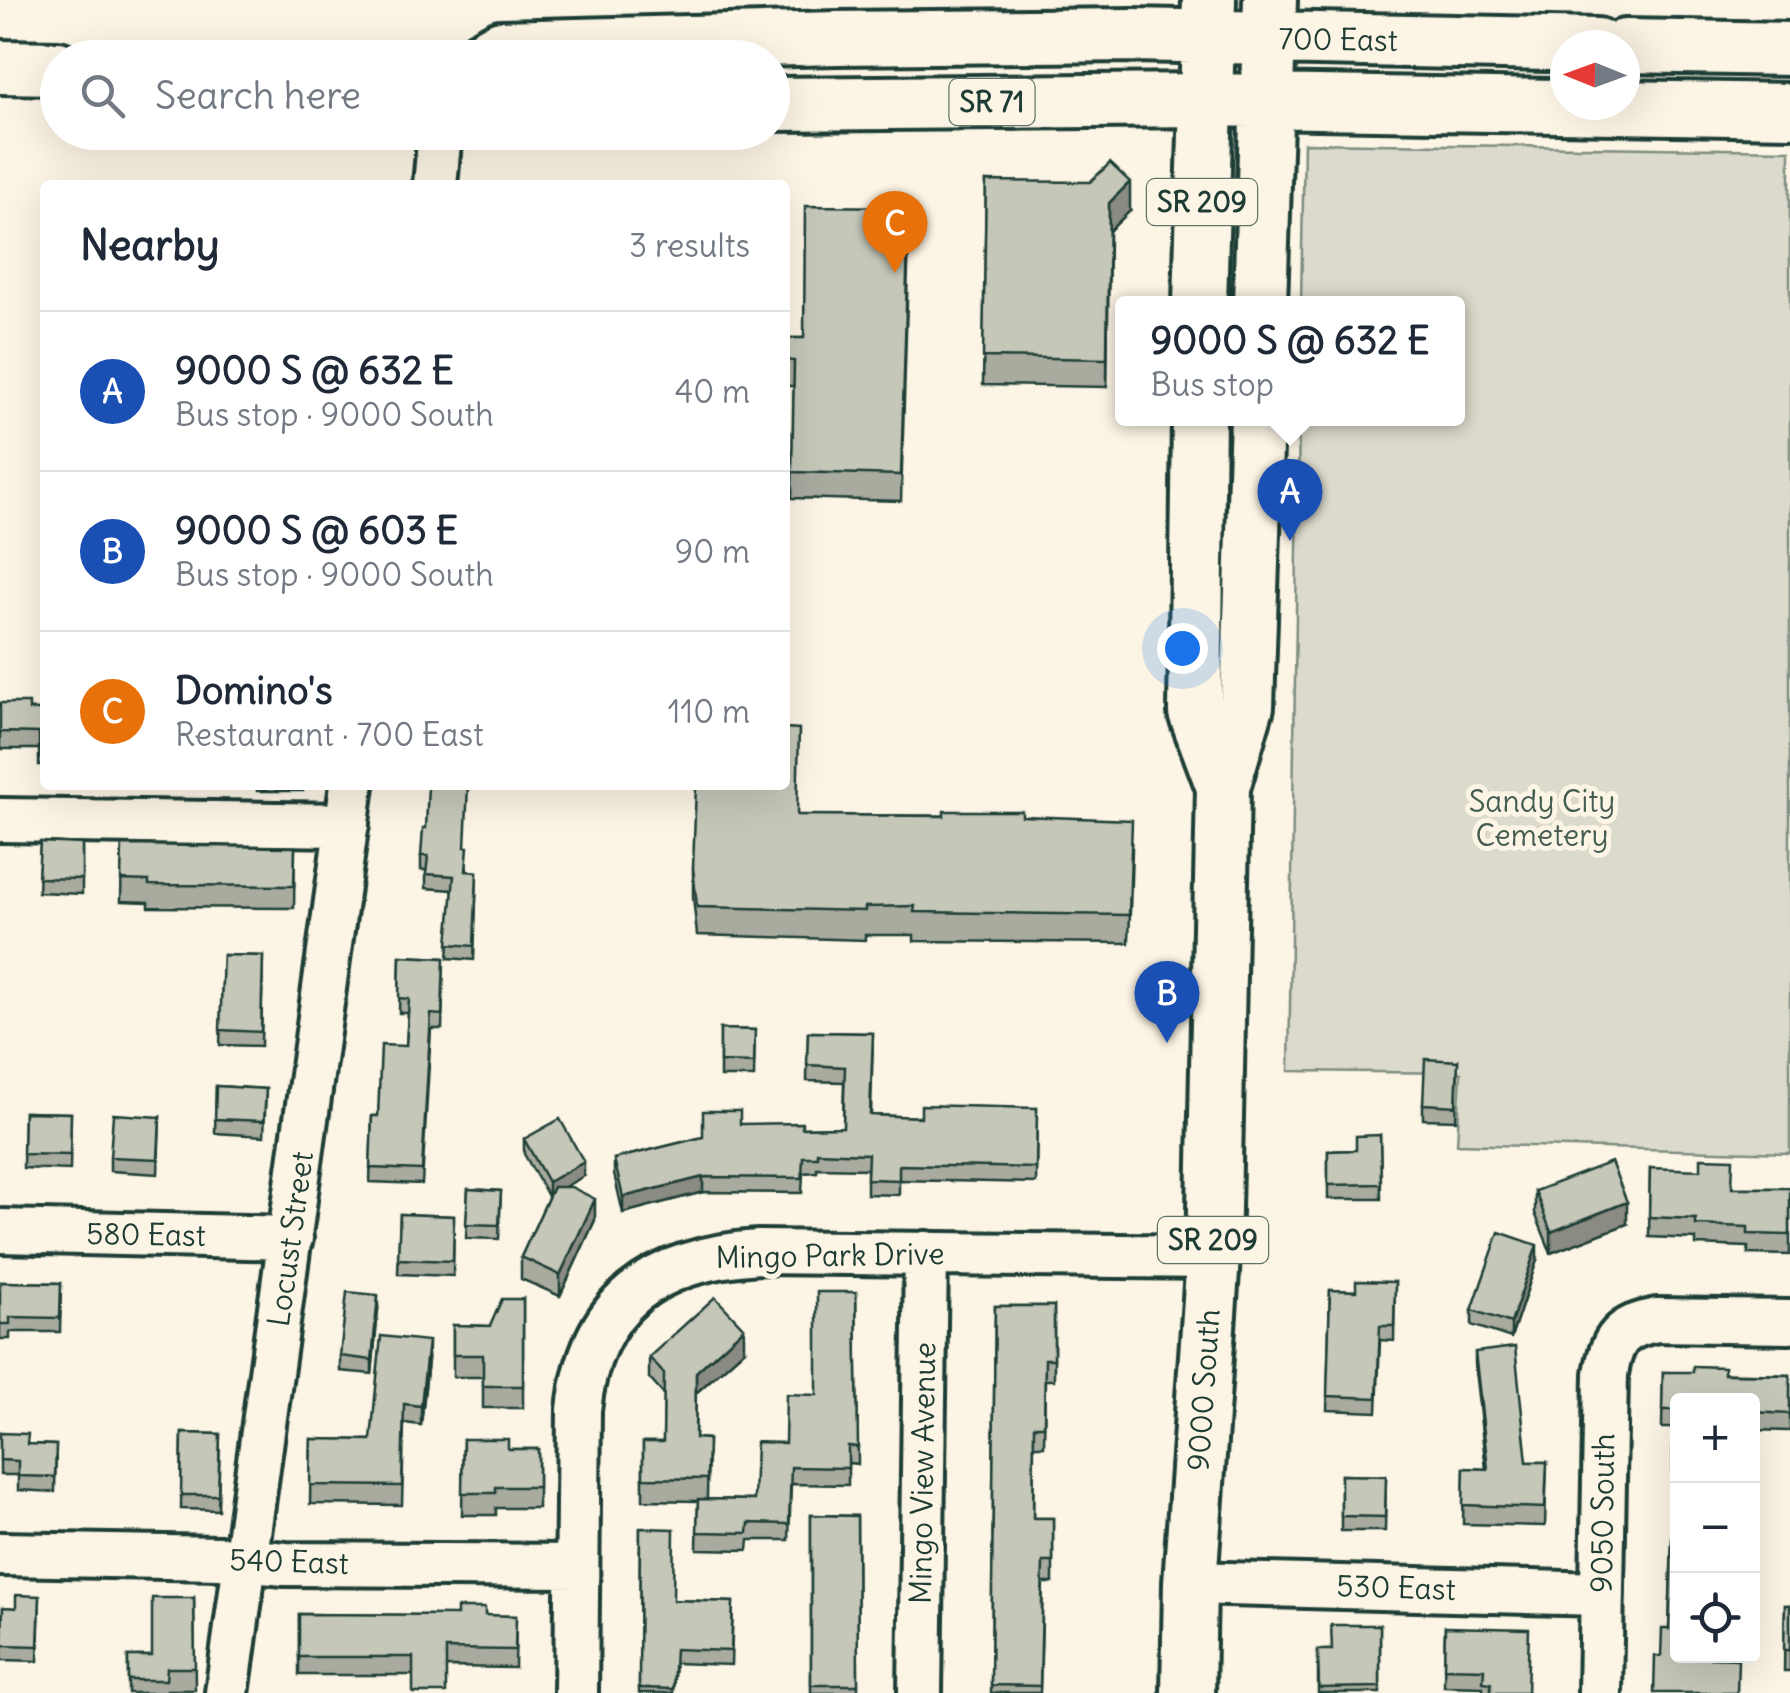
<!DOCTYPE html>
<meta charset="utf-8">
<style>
:root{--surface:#fff;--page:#f6f6f7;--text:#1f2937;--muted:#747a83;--line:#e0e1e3;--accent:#d1495b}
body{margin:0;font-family:Delius,sans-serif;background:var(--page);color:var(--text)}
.controls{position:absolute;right:30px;bottom:30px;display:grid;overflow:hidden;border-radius:10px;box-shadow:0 10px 40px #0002}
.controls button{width:90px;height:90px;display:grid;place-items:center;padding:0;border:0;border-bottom:2px solid var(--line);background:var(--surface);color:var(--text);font:50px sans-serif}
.compass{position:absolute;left:1550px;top:30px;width:90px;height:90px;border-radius:50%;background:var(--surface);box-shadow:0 10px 40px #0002;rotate:271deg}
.you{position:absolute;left:1182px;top:648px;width:35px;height:35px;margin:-25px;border:8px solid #fff;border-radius:50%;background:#1a73e8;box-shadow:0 0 0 15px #1a73e833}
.badge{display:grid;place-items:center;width:65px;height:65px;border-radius:50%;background:var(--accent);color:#fff;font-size:32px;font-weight:700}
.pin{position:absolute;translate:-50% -82px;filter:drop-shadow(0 2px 5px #0008)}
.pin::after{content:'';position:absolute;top:52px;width:35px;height:30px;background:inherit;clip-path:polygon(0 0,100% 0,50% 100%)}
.popup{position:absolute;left:1115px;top:296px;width:350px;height:130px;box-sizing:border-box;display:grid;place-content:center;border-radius:10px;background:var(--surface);filter:drop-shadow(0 2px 8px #0005);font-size:32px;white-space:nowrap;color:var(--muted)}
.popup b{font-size:38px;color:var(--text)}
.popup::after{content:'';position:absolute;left:50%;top:100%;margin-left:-20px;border:20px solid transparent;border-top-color:var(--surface)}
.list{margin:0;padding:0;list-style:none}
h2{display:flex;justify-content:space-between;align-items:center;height:130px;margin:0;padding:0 40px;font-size:42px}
h2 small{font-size:32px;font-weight:400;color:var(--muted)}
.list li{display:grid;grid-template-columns:65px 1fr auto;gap:30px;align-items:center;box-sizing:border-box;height:160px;padding:0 40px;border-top:2px solid var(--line)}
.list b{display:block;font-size:38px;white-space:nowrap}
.list p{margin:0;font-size:32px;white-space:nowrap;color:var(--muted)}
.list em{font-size:32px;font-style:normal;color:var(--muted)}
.icon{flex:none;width:55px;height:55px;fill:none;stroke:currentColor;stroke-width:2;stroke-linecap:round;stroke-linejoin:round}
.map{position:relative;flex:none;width:1790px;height:1693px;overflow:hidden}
.search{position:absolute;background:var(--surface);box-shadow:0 10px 40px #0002;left:40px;top:40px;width:750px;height:110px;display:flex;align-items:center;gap:25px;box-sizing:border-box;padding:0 35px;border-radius:55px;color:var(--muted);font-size:38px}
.panel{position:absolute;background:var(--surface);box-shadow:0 10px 40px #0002;left:40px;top:180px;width:750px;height:610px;border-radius:10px}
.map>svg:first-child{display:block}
</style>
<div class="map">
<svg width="1790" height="1693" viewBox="0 0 1790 1693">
<rect width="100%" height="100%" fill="#fcf5e5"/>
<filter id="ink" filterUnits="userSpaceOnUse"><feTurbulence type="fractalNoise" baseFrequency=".01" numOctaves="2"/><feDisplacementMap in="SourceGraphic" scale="20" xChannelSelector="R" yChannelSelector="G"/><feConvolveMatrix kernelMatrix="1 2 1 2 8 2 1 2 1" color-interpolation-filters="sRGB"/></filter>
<g filter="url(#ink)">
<!-- green -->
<path fill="#dcdacc" stroke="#7e8c80" stroke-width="2.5" d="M1304 143 1790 150V1153L1457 1144 1461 1073 1289 1071 1299 419 1458 418V304L1301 303Z"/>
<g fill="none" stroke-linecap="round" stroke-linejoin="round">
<!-- minor casing -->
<g stroke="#1f3d34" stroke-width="50">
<path id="minor" d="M435 185 440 132
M0 820 347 825
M0 1231 291 1238
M0 1554 220 1558 285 1564 577 1566
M1190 1583 1602 1594
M227 1693 352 785
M576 1693 579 1410C590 1302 654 1259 758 1252L1213 1257
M920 1693 926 1253
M1600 1693 1606 1374C1612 1338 1621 1327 1657 1320L1790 1322"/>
</g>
<!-- major casing -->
<g stroke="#1f3d34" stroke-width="60">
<path id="major" d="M1625 46 1790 49
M481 58 501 47 837 38 1133 35 1597 45
M0 67 58 68
M772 104 1205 100 1790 110
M1200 304 1209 0
M1260 304 1270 0
M1199 418 1195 712 1223 787
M1188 1693 1190 1583 1213 1257 1223 787 1247 706 1257 418"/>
</g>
<!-- minor -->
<use href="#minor" stroke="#fcf5e5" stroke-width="42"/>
<!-- major -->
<use href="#major" stroke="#fcf5e5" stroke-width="52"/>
</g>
<!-- wall -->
<path fill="#a9ab9f" stroke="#1f3d34" stroke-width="2.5" d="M986 181 1130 211 1109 231 1107 387 983 385Z
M909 233 901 501 792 498 794 386H785V338H804Z
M0 703 29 710H45V765H39V749H0Z
M257 785H303V791H257Z
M798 815 1022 816 1132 848 1129 943 914 941V935H865V940L697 935 693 897V868Z
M40 842 82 844V894L38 892Z
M122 845 295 847 294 908 149 907V902L121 901Z
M465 847 467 871 477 872 474 960 448 958 453 890 426 888V870H421V856Z
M223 955 263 956 261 1046 220 1045Z
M400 956 444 958 442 1029H431L422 1184 370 1182 372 1116H378L406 1046 408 1013H399Z
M720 1029 755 1030 754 1077H720Z
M808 1032 873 1033 871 1115 921 1117 1037 1108 1036 1183 899 1180V1195L867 1194V1169L817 1168V1172L803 1173 802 1193 703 1192 623 1213 614 1174V1159L703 1137 740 1124 802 1128 843 1127 844 1082 807 1081Z
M1458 1061 1456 1120 1423 1119V1104Z
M216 1086 266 1089 264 1136 215 1133Z
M24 1112 71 1113 70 1170 23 1168Z
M160 1117 158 1174 110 1171V1157Z
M1380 1135 1381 1199H1328V1151L1356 1150Z
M524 1139 584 1176 564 1187 595 1220 560 1296 521 1279V1257L549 1196H548L524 1154Z
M1650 1168 1732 1188H1790V1255L1748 1254V1247L1696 1245V1239L1649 1237Z
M468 1189 501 1191 499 1239 466 1238Z
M1535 1191 1627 1224 1551 1253 1535 1213Z
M400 1214 454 1216 453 1276 398 1274Z
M1537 1260 1511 1338 1472 1325V1310Z
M0 1282 61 1283 60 1332H10V1339H0Z
M1395 1282 1394 1341 1380 1340 1377 1412 1327 1410 1330 1290 1356 1291Z
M856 1292 858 1464 848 1463V1485L791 1484 789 1540H749L748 1550 697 1549 698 1501 643 1500V1442H663L664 1395 649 1378V1357L744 1350 696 1393 695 1438 708 1439 707 1499 754 1500 785 1443 817 1395Z
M523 1299V1408H483V1377H453V1325L490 1326Z
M995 1306H1054V1380H1045L1044 1446H1034L1033 1518H1053V1583H1043L1040 1693H991Z
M378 1310 372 1374 340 1371V1356Z
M1475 1352 1527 1462H1547L1545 1526 1463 1524 1464 1468 1486 1469 1475 1370Z
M428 1360 421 1425 404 1423 402 1505 310 1504 311 1439 371 1440Z
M1663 1372 1790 1375V1431L1752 1430V1400H1678V1656H1661L1669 1629 1673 1514V1428H1662Z
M0 1433 27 1444 56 1445 55 1492 18 1490V1475H0Z
M182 1433 220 1434 218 1510 181 1509Z
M463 1439 508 1449H538V1508H496V1515H462Z
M1341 1475 1386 1476 1385 1531H1341Z
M811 1515 857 1516 858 1693H811Z
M640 1528 673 1600 733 1602 731 1665 675 1663 673 1693H639Z
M40 1596 38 1661 2 1660 3 1607 16 1608Z
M194 1598 195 1690H167V1693H128V1656H152Z
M1785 1605H1790V1671H1784Z
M299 1614 516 1616 515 1668 446 1667 413 1675H299Z
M1380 1625V1693H1318V1650H1331Z
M1445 1627 1528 1693H1483V1687L1444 1686Z"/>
<!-- shaded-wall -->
<path fill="#8a8b82" stroke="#1f3d34" stroke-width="2.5" d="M1130 182V211L1109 231 1107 387 1109 203Z
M584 1162V1176L548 1196V1182Z
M703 1177V1192L623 1213V1197Z
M595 1199V1220L560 1296V1275Z
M1627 1202V1224L1551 1253V1232Z
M1537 1245V1260L1511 1338V1323Z
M378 1295V1310L372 1374V1360Z
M744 1328V1350L696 1393V1372Z
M428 1341V1360L421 1425V1406Z"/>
<!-- building -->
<path fill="#c5c7b9" stroke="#1f3d34" stroke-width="2.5" d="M1110 163 1130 182 1109 203 1107 359 983 357 986 181 1090 182Z
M805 206 909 207 901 475 792 472 794 361 785 360V338H804Z
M0 703H29V710H45V748H39V733L0 732Z
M785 728 799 729 797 815 944 816V811H1022V816L1132 820 1129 915 914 912 915 906 865 907V911L697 907 693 868 696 785H785Z
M428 785H468L465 847H468L466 871 477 872 474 946 448 944 454 876 426 874 428 856H421L423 828H426Z
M40 842 82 844V879L38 878Z
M122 845 295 847 294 886 149 885V881L121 880Z
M223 955 263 956 261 1032 220 1030Z
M400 956 444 958 442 1015 431 1014 422 1170 370 1168 372 1116H378L381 1045 406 1046 409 999 399 998Z
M720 1029 755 1030 754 1063 720 1062Z
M808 1032 873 1033 870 1115 921 1117V1105L1037 1108 1036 1168 899 1165V1180L867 1179 868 1154 817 1152V1157H803L802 1178 703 1177 623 1197 614 1159 703 1137V1111H740V1124L802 1123V1128L843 1127 845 1067 807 1065Z
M1425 1059 1458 1061 1456 1106 1423 1104Z
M216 1086 266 1089 264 1121 215 1119Z
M24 1112 71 1113 70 1155 23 1154Z
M113 1114 160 1117 158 1159 110 1157Z
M560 1119 584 1162 548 1182 524 1139Z
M1380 1135 1381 1184 1328 1185V1151L1356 1150V1136Z
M1701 1158 1733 1159 1732 1188H1790V1235L1748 1234V1227L1696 1225V1219L1649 1217 1650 1168 1701 1170Z
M1611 1162 1627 1202 1551 1232 1535 1191Z
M553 1187H571L595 1199 560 1275 521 1257Z
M468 1189 501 1191 499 1225 466 1224Z
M400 1214 454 1216 453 1261 398 1259Z
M1499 1232 1537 1245 1511 1323 1472 1310Z
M1356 1281 1395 1282 1394 1326H1380L1377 1398 1327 1396 1330 1290 1356 1291Z
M0 1282 61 1283 60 1318 10 1317V1324H0Z
M347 1292 378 1295 372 1360 340 1356Z
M817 1292H856L858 1447 848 1446V1468L791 1467 789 1524 749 1523 748 1533 697 1532 698 1499 754 1500 756 1442 785 1443 786 1394 817 1395Z
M715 1297 744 1328 696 1372 695 1438 708 1439 707 1479 643 1478V1442H663L664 1374 649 1357Z
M502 1299H523V1386H483V1355H453V1325L490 1326Z
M995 1306H1054V1359H1045L1044 1426H1034L1033 1518H1053V1562H1043L1040 1686 991 1685Z
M381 1336 428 1341 421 1406 404 1404 402 1486 310 1485 311 1439 371 1440Z
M1515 1347 1527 1462H1547L1545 1508 1463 1505 1464 1468 1488 1469 1475 1352Z
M1693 1366 1724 1367V1374L1790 1375V1414L1752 1412V1400H1678V1656H1710V1658L1738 1659 1737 1693H1654L1655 1656H1661L1662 1629H1669L1673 1514V1410H1662L1663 1372H1693Z
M0 1433 28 1434 27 1444 56 1445 55 1477 18 1476V1461L0 1460Z
M182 1433 220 1434 218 1495H181Z
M463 1439H508V1449H538V1487H496V1493H462Z
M1341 1475 1386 1476 1385 1517 1341 1516Z
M811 1515 857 1516 858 1685H811Z
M640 1528 674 1529 673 1600 733 1602 731 1651 675 1649 673 1689 639 1688Z
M16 1595 40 1596 38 1646 2 1645 3 1607 16 1608Z
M152 1598H194L195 1668H167L166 1680H128V1656H152Z
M1785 1605H1790V1650H1784Z
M457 1608H485V1615L516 1616 515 1650 446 1649V1693H413V1657H299V1614L457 1615Z
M1331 1625H1380V1687L1319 1688 1318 1650H1332Z
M1445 1627 1529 1629 1527 1693H1491V1683L1483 1682 1484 1669 1444 1668Z"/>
</g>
<g text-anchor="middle" stroke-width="10" stroke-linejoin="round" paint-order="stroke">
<!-- shield labels -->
<g fill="#fcf5e5" stroke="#617469" stroke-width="2.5">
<rect x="949.5" y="79" width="85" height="46" rx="8"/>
<rect x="1147" y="179" width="110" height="46" rx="8"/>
<rect x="1158" y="1217" width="110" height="46" rx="8"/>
</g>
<g font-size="28" font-weight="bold" fill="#1f3d34">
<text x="992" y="112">SR 71</text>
<text x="1202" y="212">SR 209</text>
<text x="1213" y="1250">SR 209</text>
</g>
<!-- street labels -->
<g font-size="30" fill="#1f3d34" stroke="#fcf5e5">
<text transform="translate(1338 40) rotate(1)" y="10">700 East</text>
<text transform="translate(146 1235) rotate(1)" y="10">580 East</text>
<text transform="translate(291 1239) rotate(-82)" y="10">Locust Street</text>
<text transform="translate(830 1256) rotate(-1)" y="10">Mingo Park Drive</text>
<text transform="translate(1204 1390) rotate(-86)" y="10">9000 South</text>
<text transform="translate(923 1473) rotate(-89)" y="10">Mingo View Avenue</text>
<text transform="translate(1603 1513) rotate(-89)" y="10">9050 South</text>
<text transform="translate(289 1562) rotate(2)" y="10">540 East</text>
<text transform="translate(1396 1588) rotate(2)" y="10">530 East</text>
</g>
<!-- park labels -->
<g font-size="30" fill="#455c52" stroke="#fcf5e5">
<text x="1542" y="812">Sandy City<tspan x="1542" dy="34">Cemetery</tspan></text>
</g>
</g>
</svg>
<div class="controls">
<button>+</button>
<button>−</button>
<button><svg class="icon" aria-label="locate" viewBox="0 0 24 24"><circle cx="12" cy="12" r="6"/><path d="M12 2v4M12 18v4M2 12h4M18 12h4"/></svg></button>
</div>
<svg class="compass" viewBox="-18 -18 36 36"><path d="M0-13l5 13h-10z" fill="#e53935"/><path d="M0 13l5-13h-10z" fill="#747a83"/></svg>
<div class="you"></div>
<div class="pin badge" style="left:1290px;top:541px;background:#1a4fb4">A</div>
<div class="popup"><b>9000 S @ 632 E</b>Bus stop</div>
<div class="pin badge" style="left:1167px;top:1043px;background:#1a4fb4">B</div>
<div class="pin badge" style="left:895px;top:273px;background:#e8710a">C</div>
<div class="search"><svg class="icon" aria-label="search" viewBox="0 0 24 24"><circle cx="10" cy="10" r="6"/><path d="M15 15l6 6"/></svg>Search here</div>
<section class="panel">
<h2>Nearby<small>3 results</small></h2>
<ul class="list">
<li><span class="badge" style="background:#1a4fb4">A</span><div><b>9000 S @ 632 E</b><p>Bus stop · 9000 South</p></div><em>40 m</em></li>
<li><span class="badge" style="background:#1a4fb4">B</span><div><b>9000 S @ 603 E</b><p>Bus stop · 9000 South</p></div><em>90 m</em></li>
<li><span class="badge" style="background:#e8710a">C</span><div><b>Domino's</b><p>Restaurant · 700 East</p></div><em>110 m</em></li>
</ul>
</section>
</div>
